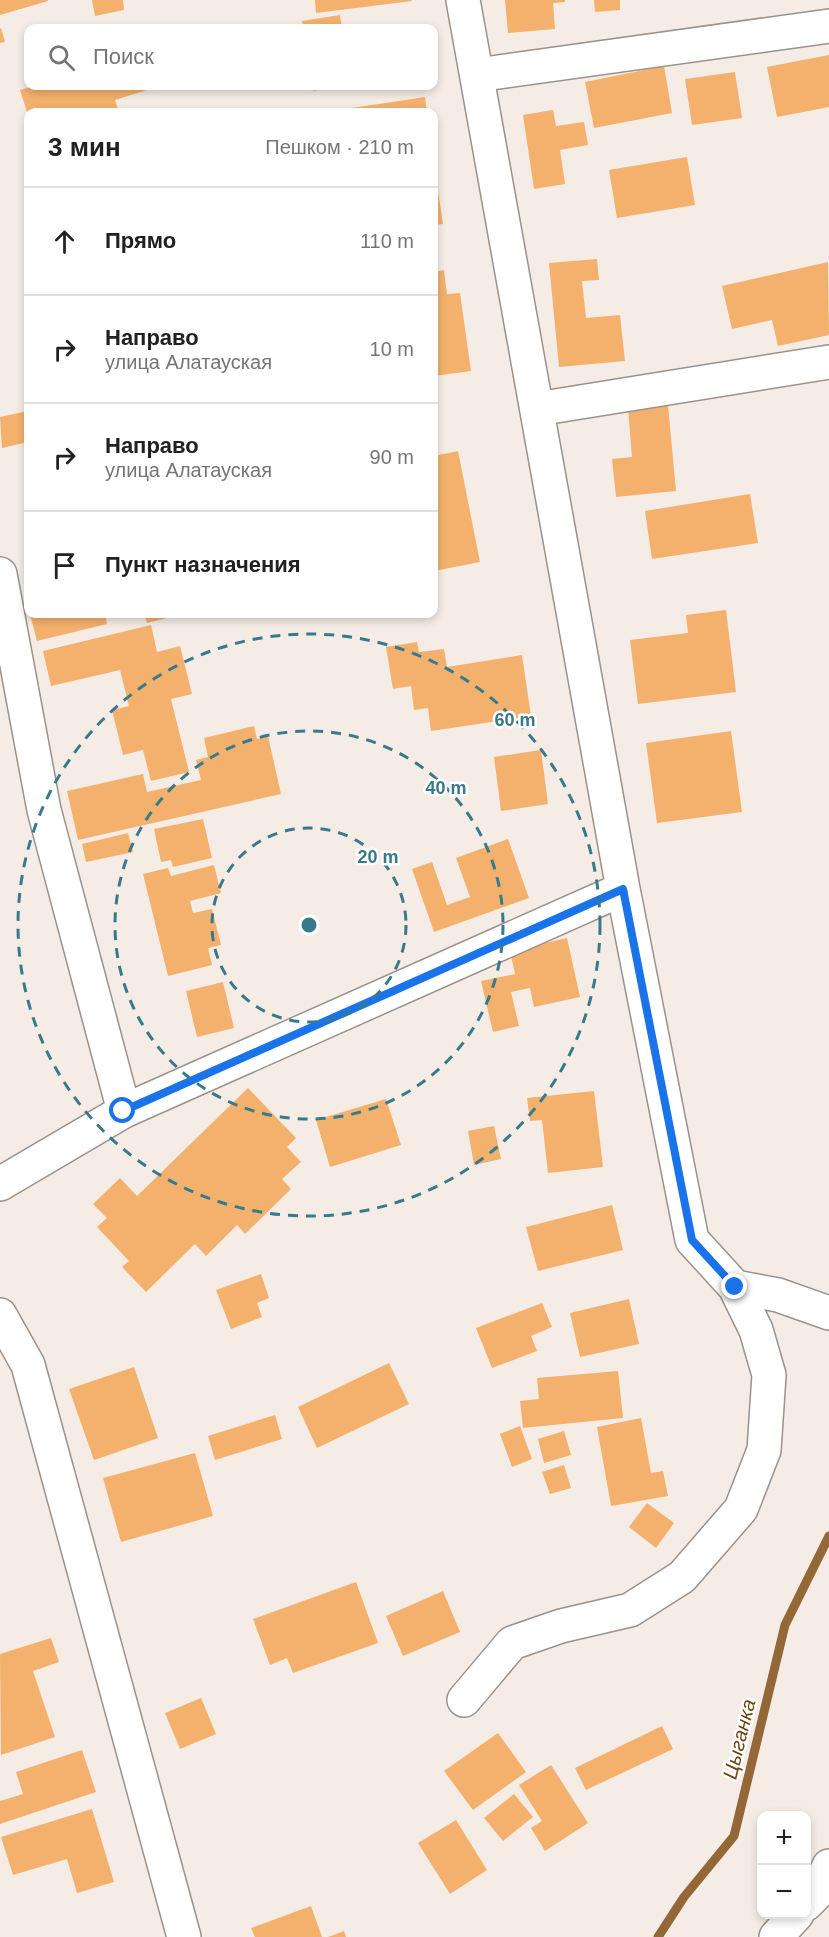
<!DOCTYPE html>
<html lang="ru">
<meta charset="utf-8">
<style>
:root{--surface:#fff;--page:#f6f6f6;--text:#202124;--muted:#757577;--line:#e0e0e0}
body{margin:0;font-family:Helvetica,sans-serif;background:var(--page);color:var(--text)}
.controls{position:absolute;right:18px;bottom:18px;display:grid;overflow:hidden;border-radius:12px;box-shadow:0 3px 9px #0003}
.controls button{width:54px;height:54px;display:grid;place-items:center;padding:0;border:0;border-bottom:2px solid var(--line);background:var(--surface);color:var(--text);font:30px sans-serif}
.stop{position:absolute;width:18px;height:18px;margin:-14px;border:4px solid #1a73e8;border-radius:50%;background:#fff}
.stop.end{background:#1a73e8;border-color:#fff;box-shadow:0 2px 6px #0008}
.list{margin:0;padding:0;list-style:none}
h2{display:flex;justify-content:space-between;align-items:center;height:78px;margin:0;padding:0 24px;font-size:26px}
h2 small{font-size:20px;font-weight:400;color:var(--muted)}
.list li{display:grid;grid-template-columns:39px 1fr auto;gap:18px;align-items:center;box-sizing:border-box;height:108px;padding:0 24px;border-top:2px solid var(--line)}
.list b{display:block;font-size:22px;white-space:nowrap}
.list p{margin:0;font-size:20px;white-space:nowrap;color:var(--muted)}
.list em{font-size:20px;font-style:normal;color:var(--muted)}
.icon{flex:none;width:33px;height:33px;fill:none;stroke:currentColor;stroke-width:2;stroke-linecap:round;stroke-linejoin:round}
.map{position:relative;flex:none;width:829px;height:1937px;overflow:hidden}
.search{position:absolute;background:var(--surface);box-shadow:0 3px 9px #0003;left:24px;top:24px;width:414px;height:66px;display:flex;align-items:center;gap:15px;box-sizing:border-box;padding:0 21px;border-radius:12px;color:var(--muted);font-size:22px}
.panel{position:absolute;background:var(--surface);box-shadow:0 3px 9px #0003;left:24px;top:108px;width:414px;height:510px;border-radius:12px}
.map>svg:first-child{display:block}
</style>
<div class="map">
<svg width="829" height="1937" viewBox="0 0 829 1937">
<rect width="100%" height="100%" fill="#f5ece5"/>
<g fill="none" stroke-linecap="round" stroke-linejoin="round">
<!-- stream -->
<path stroke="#946736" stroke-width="9" d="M658 1937 684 1897 734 1836 785 1625 829 1536"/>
</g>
<!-- building -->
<path fill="#f3b16d" d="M0 0H48V1L0 15Z
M92 0H123L124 10 95 16Z
M315 0H411L412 1 316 13Z
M505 0H565V2L553 3 555 29 508 33Z
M594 0H620V10L595 12Z
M340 15 342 28H303L302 21Z
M1 28 5 42 0 43V29Z
M829 55V107L777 117 767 67Z
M664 66 672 113 594 128 585 82Z
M735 72 742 118 692 125 685 79Z
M34 86H145L147 90 115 100 119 112H27L20 90Z
M312 86H337V87L313 91Z
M425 97 427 112H333L332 111Z
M553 110 556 126 584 122 588 145 560 150 565 184 534 189 523 115Z
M687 157 695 205 617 218 609 170Z
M435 172 443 224 434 225V173Z
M597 259 599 280 582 281 586 318 620 315 625 361 559 367 549 263Z
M828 262 829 335 778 346 772 320 732 329 722 286Z
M444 270 447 294 460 293 471 371 434 376V272Z
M668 405 676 491 616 497 612 459 632 457 628 409Z
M28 411V442L2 448 0 417Z
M458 451 480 562 434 571V456Z
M750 494 758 543 652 559 645 511Z
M726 610 736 692 638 704 630 640 688 633 686 615Z
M30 614H105L107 624 37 641Z
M144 614H183L147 623Z
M151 625 157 652 180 646 192 694 171 699 189 772 151 781 143 750 123 755 112 710 129 706 120 670 51 686 43 651Z
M417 642 419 652 444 649 447 667 522 655 531 716 431 731 428 708 414 710 411 686 393 689 386 647Z
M254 726 257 739 268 736 281 794 78 840 67 791 143 774 147 792 201 780 196 760 208 757 204 738Z
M731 731 742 812 657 823 646 743Z
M541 750 548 804 501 811 494 757Z
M203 819 212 858 173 867 171 860 161 862 154 829Z
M128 833 133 852 86 862 82 844Z
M508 839 529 898 434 932 412 869 432 862 447 905 470 897 456 858Z
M214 865 221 893 190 901 193 913 212 909 221 945 208 948 212 965 168 976 143 874 168 868 171 876Z
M567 938 580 997 534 1007 530 988 511 992 519 1026 493 1032 481 981 515 974 510 951Z
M223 982 234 1028 197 1037 186 991Z
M248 1088 296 1138 287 1147 301 1162 282 1179 291 1189 245 1234 237 1225 206 1256 195 1244 146 1292 122 1267 129 1261 97 1227 107 1218 93 1204 120 1178 137 1196Z
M594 1091 603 1167 548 1173 542 1120 530 1121 527 1098Z
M386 1099 401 1145 330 1167 316 1120Z
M494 1126 501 1159 474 1165 468 1131Z
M612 1205 623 1250 538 1271 526 1227Z
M261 1274 269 1298 257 1303 262 1317 231 1329 216 1290Z
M629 1299 639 1344 580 1357 570 1313Z
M542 1303 552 1327 531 1336 537 1351 492 1368 476 1328Z
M389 1363 409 1404 317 1448 298 1407Z
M134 1367 158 1438 94 1460 69 1389Z
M618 1371 623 1418 523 1428 520 1401 539 1399 537 1378Z
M275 1415 282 1439 215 1460 208 1436Z
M641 1418 651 1473 663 1471 668 1496 611 1506 597 1427Z
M520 1426 532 1459 512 1467 500 1434Z
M564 1431 571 1455 544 1463 538 1439Z
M195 1453 213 1516 121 1542 103 1478Z
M564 1465 571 1488 550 1494 542 1472Z
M647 1503 674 1523 656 1548 629 1527Z
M356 1582 378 1643 293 1673 287 1658 270 1665 253 1619Z
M443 1591 460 1632 403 1656 386 1616Z
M51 1638 59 1662 33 1671 55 1737 1 1755 0 1654Z
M201 1698 216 1734 180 1749 165 1713Z
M662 1726 673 1749 586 1790 575 1768Z
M498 1733 526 1772 473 1810 444 1771Z
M82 1750 96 1792 0 1824V1801L23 1794 16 1772Z
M551 1765 588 1823 545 1851 531 1828 542 1821 519 1785Z
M514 1794 533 1817 503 1841 484 1818Z
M92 1809 114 1882 77 1893 67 1859 13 1875 1 1837Z
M456 1820 487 1870 450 1894 418 1843Z
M311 1906 322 1937H255L251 1928Z
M344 1931 346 1937H328Z"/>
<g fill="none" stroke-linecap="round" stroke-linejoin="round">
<!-- minor casing -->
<g stroke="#9a928b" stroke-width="36">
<path id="minor" d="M463 0 623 889
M477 75 829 26
M537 409 829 362
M0 574 44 810 124 1111
M0 1184 124 1111 623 889 692 1240 735 1287 778 1295 829 1313
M0 1315 28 1365 184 1937
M464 1700 512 1643 561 1626 630 1610 682 1577 741 1509 764 1450 769 1375 756 1330 735 1287
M806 1904 816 1894 829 1866
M776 1937 797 1914"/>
</g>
<!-- minor -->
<use href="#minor" stroke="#fff" stroke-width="33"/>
</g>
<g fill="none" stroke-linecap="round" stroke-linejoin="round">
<!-- route -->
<path stroke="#1a73e8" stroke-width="8" d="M123 1111 623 889 692 1240 735 1287"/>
</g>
<!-- distance rings -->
<g fill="none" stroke="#377a8b" stroke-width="3" stroke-dasharray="10 8">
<circle cx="309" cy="925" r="97"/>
<circle cx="309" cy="925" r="194"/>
<circle cx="309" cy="925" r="291"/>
</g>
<g text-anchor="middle" stroke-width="5" stroke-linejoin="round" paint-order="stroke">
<!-- water labels -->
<g font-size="20" font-style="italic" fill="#6e430e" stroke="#fff">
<text transform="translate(739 1739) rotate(-76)" y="7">Цыганка</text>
</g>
</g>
<circle cx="309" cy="925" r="9" fill="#377a8b" stroke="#fff" stroke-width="3"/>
<g font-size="18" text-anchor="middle" font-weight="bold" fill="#377a8b" stroke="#fff" stroke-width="5" stroke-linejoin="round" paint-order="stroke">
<text x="515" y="726">60 m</text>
<text x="446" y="794">40 m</text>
<text x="378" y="863">20 m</text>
</g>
</svg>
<div class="controls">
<button>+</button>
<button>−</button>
</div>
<div class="stop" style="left:123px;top:1111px"></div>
<div class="stop end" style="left:735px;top:1287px"></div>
<div class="search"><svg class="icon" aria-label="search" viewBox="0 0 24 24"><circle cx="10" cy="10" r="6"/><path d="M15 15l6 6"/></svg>Поиск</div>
<section class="panel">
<h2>3 мин<small>Пешком · 210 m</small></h2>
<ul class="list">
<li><svg class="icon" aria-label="ahead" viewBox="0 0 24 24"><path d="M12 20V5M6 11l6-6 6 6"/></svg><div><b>Прямо</b></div><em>110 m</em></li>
<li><svg class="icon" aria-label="right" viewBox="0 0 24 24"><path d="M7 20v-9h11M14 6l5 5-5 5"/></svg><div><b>Направо</b><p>улица Алатауская</p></div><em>10 m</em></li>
<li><svg class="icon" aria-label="right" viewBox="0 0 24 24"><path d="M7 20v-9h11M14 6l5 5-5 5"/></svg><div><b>Направо</b><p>улица Алатауская</p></div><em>90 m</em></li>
<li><svg class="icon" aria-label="arrive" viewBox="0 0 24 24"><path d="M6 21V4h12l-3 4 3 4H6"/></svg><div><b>Пункт назначения</b></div></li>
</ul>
</section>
</div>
